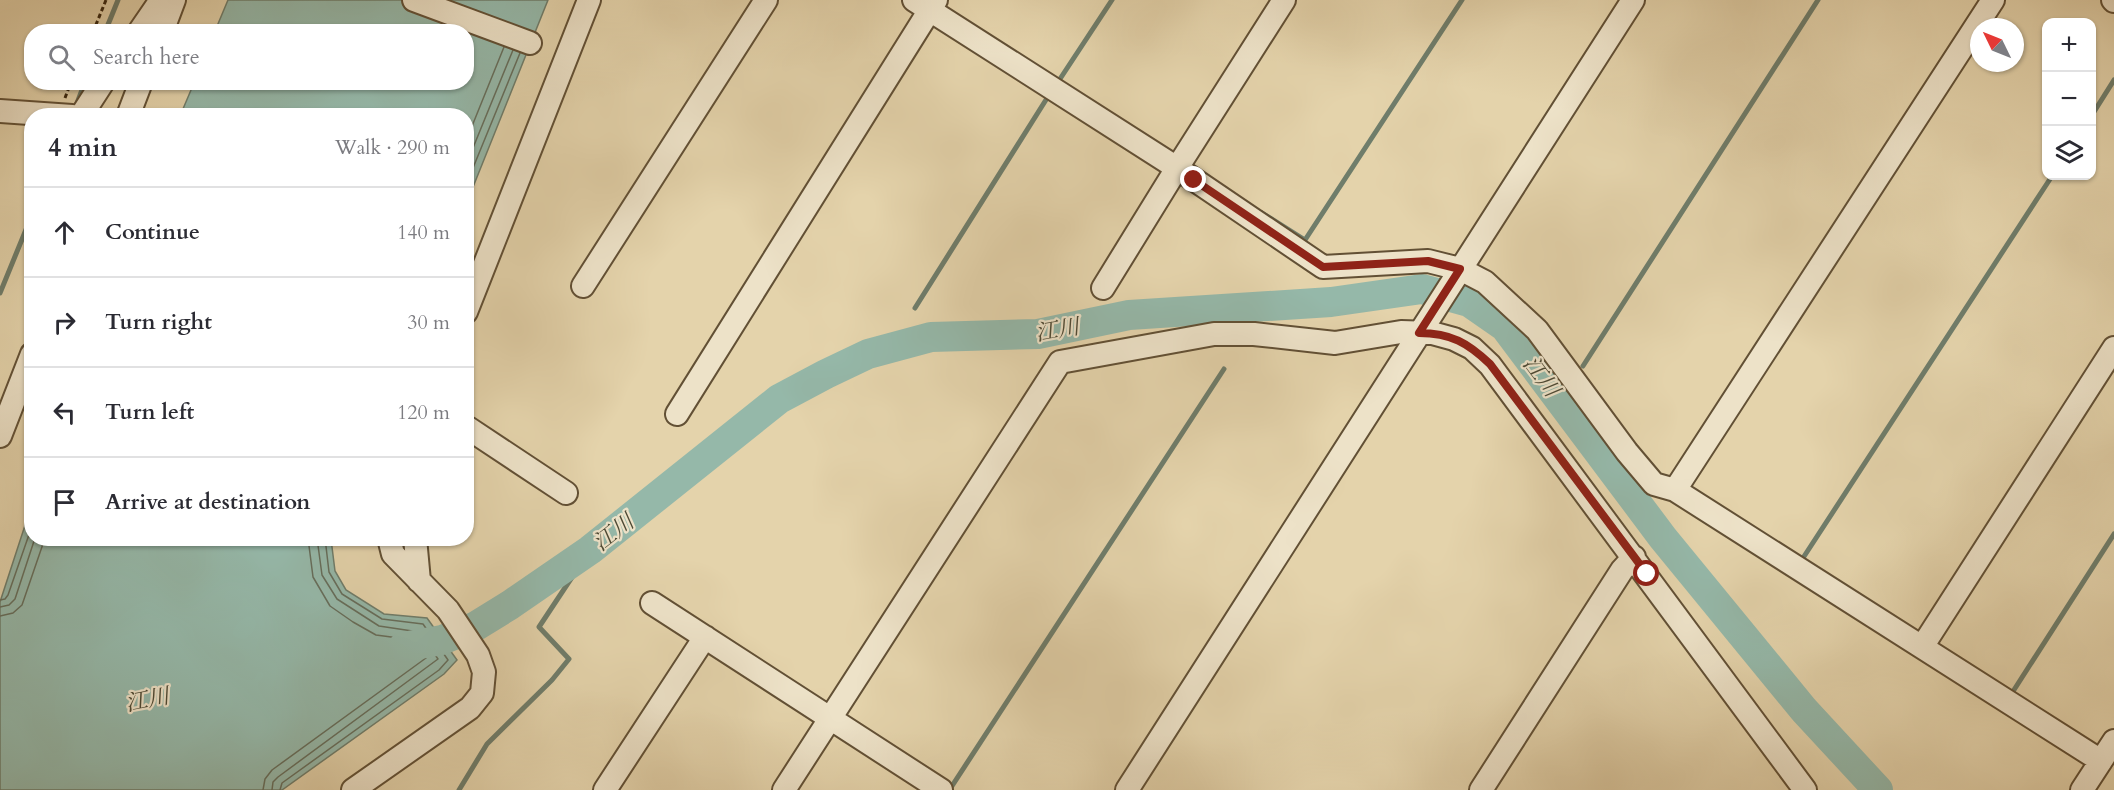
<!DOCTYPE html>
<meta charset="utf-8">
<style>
:root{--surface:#fff;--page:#f7f7f7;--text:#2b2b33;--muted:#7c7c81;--line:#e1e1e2}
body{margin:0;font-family:Cardo,"Noto Serif JP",serif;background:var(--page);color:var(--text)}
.controls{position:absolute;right:18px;top:18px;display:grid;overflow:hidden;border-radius:12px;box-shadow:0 2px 4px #0004}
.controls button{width:54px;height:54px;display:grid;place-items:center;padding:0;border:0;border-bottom:2px solid var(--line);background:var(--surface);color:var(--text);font:30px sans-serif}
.compass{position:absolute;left:1970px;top:18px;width:54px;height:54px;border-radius:50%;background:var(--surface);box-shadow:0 2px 4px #0004;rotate:313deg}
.stop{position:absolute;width:18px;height:18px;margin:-14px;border:4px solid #8f2418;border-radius:50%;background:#fff}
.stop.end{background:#8f2418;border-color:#fff;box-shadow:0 2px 6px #0008}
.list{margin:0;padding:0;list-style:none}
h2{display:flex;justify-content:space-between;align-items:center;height:78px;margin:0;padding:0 24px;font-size:26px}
h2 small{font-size:20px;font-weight:400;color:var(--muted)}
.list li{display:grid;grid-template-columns:39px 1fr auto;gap:18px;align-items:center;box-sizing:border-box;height:90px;padding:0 24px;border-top:2px solid var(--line)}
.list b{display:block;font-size:22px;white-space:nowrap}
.list em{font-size:20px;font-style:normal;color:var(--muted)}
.icon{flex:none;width:33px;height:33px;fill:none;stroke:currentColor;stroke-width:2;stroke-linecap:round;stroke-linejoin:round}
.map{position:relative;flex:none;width:2114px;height:790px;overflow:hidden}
.search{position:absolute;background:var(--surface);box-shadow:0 2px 4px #0004;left:24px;top:24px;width:450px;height:66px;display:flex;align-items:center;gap:15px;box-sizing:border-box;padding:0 21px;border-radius:24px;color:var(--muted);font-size:22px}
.panel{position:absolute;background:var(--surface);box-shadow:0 2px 4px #0004;left:24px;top:108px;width:450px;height:438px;border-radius:24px}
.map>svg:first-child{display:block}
</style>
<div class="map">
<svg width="2114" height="790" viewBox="0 0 2114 790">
<rect width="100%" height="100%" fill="#e4d3ab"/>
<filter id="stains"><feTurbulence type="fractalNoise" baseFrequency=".00333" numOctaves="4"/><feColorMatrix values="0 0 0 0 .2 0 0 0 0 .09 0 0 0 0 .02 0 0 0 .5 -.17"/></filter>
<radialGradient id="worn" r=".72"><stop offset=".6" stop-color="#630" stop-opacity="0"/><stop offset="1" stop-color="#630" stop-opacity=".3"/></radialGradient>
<!-- water -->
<path fill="#95b8a9" stroke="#6f7d6b" stroke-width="1.5" d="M228 0H548L467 202 466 116H180L194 83 466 82V32L215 31Z
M31 507 32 538 331 539 335 571 346 590 384 614 427 618 457 660 444 674 282 790H0V602Z"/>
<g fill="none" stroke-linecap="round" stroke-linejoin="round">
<!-- shore -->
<path stroke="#666e5c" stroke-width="1.5" d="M466 141 504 47
M466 165 513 50
M466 185 520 53
M0 600 5 599 8 595 32 526
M0 607 9 605 15 599 35 538
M0 616 13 613 22 605 45 538
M263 790 265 779 272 770 426 658 414 640 376 635 353 622 330 606 313 577 308 538
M272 790 273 782 278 777 438 659 419 632 379 626 337 599 322 575 317 538
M280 790 282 783 439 670 448 660 423 624 382 619 342 594 329 572 325 538"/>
<!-- stream -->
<path stroke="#6f7d6b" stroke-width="5" d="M105 32 118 0
M1058 82 1112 0
M76 106 85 82
M2092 115 2114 80
M1262 213 1305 240 1462 0
M0 293 32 215
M915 308 1049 95
M1583 366 1818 0
M1803 558 2052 176
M2012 693 2114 534
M950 789 1224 369
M459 790 487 744 552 680 569 659 539 627 590 550"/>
<!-- river -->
<path stroke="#95b8a9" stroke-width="30" d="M403 647 442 640 476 626 510 605 590 550 779 399 826 374 868 354 931 337 1038 334 1129 315 1331 302 1422 289 1469 302 1505 327 1663 538 1804 710 1878 790"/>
<!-- minor casing -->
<g stroke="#625035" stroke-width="26">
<path id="minor" d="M414 0 530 43
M914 0 1177 168 1323 267 1428 261 1460 269 1485 282 1537 330 1627 452 1654 484 1675 490 2101 761
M2113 0 2114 1
M139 32 161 0
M162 32 174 0
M0 111 72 116
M81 116 103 82
M128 116 141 82
M583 286 766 0
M1103 288 1177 168 1284 0
M466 312 589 0
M677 414 936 0
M466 431 468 428 566 493
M0 436 32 354
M1675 490 1993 0
M415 538 419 581
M652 603 941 790
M1922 647 2114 348
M353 790 470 708 482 693 484 672 478 655 448 610 393 554 389 538
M605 790 705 637
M784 790 1060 362 1214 334H1254L1335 343 1401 332 1432 333 1454 339 1472 348 1490 365 1805 790
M1127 790 1633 0
M1481 790 1622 570 1634 557
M2082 790 2114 741"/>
</g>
<!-- path -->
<path stroke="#37250e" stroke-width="3" stroke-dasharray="4.5 3" stroke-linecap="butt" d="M93 32 106 0
M65 98 71 82"/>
<!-- minor -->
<use href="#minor" stroke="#ede2c8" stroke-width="22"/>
</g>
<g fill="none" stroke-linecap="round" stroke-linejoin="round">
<!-- route -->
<path stroke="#8f2418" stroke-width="8" d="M1194 180 1323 267 1428 261 1460 269 1419 333C1451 333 1468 343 1490 364L1647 574"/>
</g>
<g text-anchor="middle" stroke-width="4.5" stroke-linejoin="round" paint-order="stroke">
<!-- water labels -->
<g font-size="22" font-style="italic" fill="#4e4a35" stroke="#ede2c8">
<text transform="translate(1057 329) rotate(-10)" y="8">江川</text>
<text transform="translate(1542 376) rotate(53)" y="8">江川</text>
<text transform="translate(613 532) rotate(-38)" y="8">江川</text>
<text transform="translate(147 699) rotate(-11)" y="8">江川</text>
</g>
</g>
<rect width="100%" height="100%" filter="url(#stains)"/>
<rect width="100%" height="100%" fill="url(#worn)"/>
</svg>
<div class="controls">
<button>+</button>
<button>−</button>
<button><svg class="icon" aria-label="layers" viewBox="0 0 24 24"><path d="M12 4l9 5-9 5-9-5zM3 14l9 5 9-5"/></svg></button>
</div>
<svg class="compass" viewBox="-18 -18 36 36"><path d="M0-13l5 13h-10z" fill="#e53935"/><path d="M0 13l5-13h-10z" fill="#7c7c81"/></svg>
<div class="stop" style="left:1647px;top:574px"></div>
<div class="stop end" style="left:1194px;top:180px"></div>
<div class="search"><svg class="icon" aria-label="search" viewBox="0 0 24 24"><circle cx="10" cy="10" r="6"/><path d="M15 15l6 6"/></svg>Search here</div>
<section class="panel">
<h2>4 min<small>Walk · 290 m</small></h2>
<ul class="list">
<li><svg class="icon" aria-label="ahead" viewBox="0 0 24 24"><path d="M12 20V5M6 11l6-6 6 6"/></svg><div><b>Continue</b></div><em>140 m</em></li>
<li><svg class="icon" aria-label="right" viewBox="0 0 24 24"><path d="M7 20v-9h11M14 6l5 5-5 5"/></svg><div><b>Turn right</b></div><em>30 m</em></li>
<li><svg class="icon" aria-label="left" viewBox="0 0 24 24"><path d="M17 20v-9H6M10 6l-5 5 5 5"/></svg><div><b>Turn left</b></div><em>120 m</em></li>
<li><svg class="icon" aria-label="arrive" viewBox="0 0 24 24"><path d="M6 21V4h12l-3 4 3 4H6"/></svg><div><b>Arrive at destination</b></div></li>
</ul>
</section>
</div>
